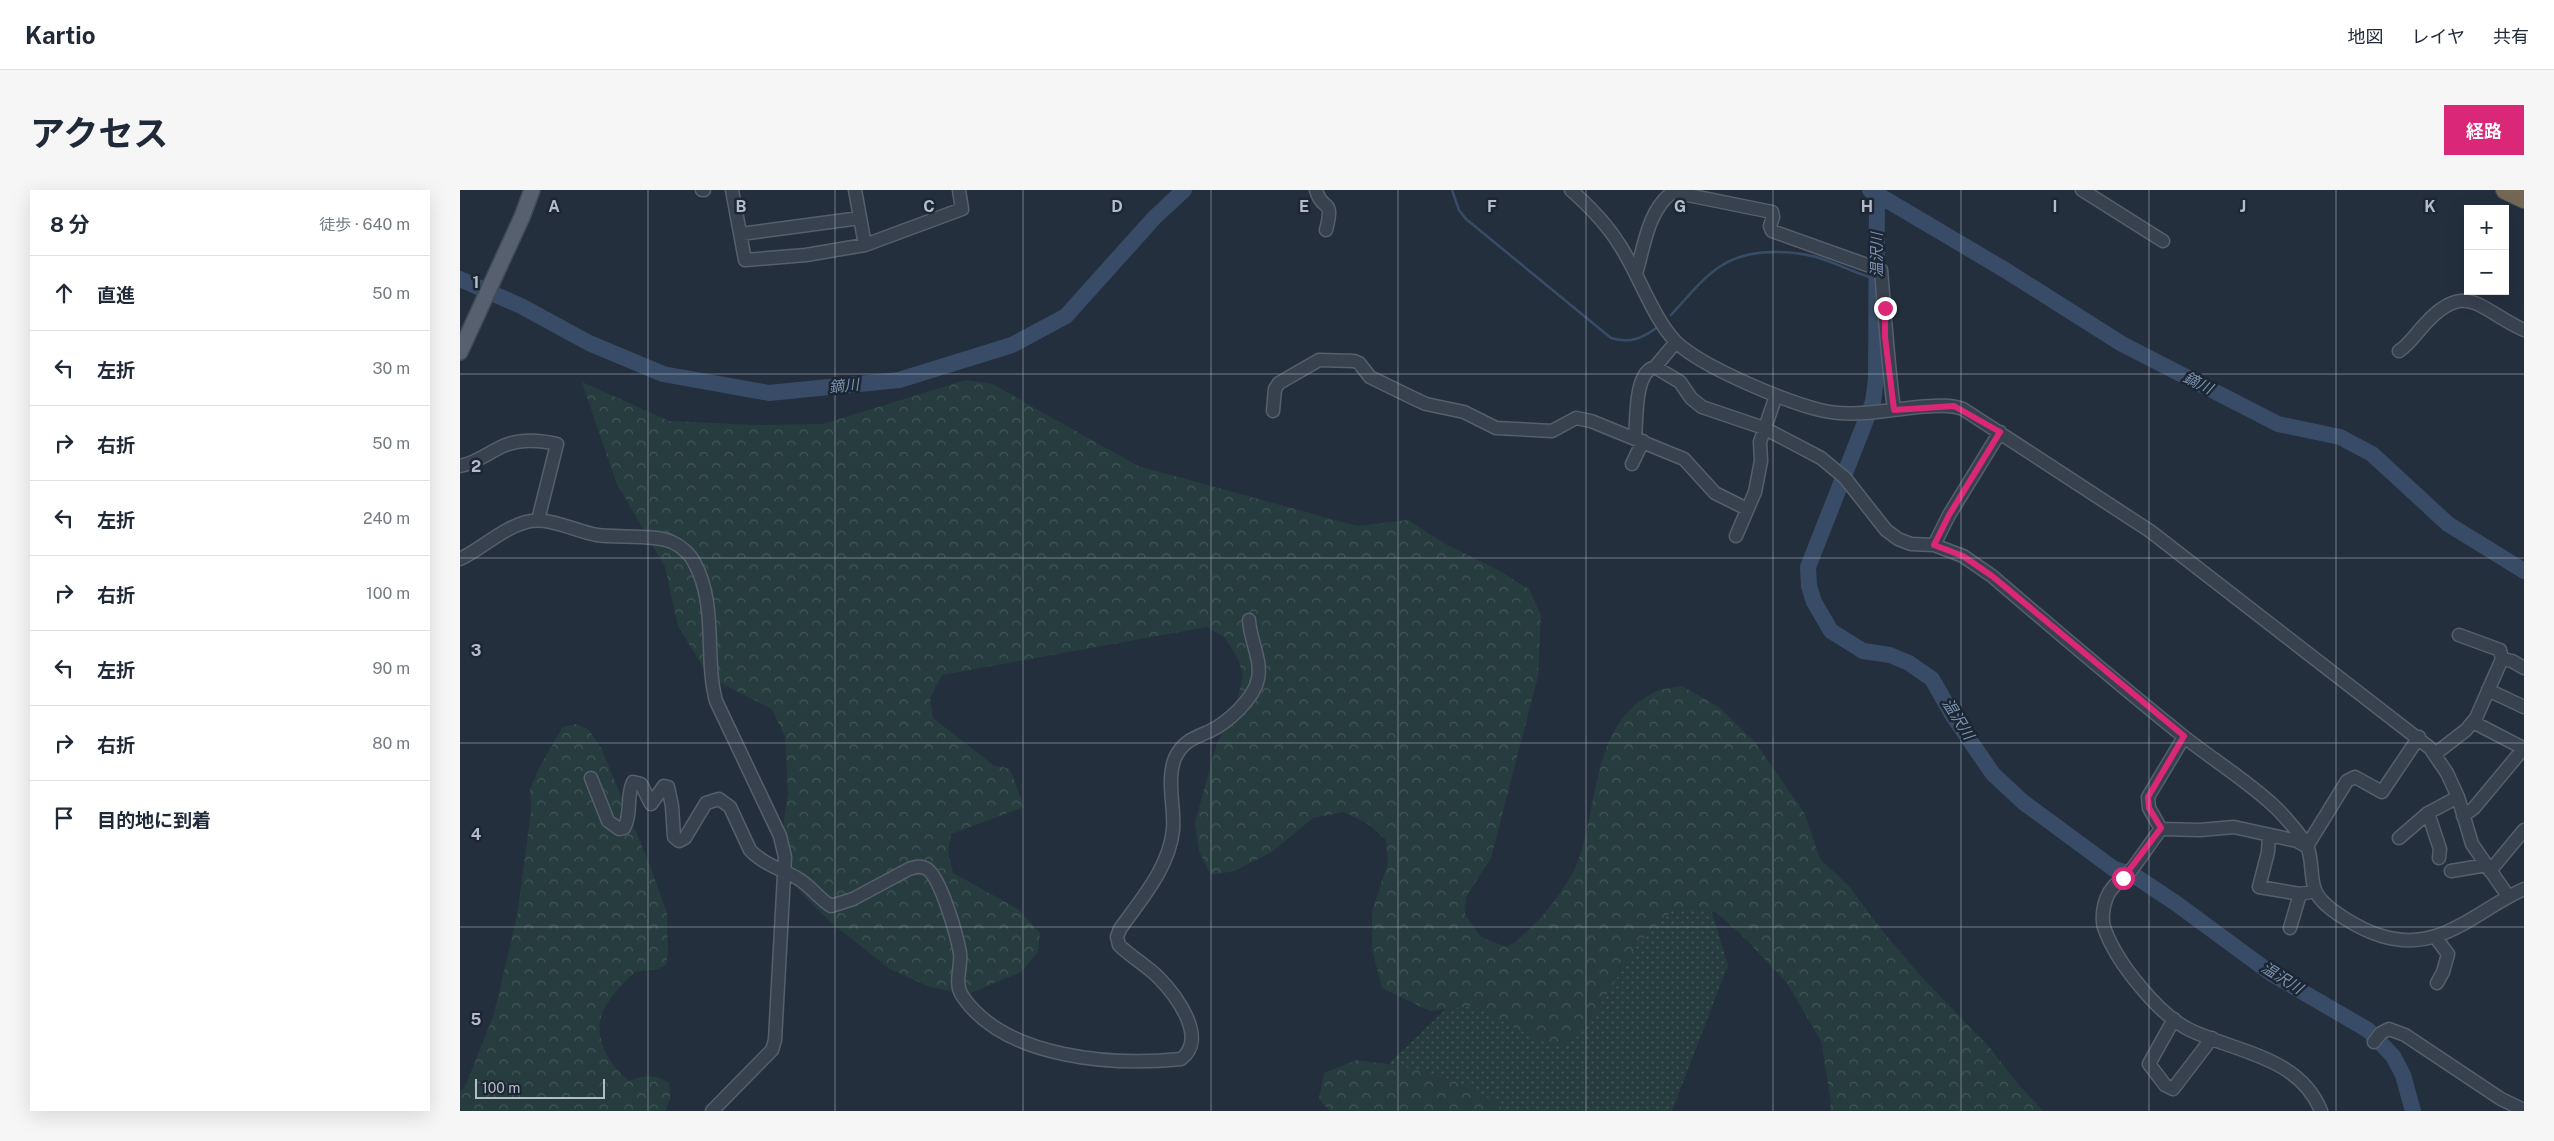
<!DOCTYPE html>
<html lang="ja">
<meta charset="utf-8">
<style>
:root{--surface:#fff;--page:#f6f6f7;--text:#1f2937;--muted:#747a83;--line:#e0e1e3;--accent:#db2777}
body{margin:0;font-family:"Public Sans","Noto Sans JP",sans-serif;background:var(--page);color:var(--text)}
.controls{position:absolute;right:15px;top:15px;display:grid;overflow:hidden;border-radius:0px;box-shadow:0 5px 20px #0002}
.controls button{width:45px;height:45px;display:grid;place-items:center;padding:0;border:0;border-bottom:1px solid var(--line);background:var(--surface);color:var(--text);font:25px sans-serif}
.scale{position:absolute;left:15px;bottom:12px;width:130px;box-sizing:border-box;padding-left:5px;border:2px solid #b4bcc9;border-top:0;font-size:14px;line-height:18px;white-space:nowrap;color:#b4bcc9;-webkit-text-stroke:4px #1d2633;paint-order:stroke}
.stop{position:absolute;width:15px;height:15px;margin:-11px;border:4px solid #db2777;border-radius:50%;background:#fff}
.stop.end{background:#db2777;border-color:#fff;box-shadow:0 1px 5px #0008}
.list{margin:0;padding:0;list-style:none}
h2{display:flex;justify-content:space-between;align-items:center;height:65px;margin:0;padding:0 20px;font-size:21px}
h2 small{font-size:16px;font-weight:400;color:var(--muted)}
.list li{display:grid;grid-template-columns:32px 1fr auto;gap:15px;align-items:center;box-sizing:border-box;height:75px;padding:0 20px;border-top:1px solid var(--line)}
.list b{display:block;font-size:19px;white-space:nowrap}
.list em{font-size:16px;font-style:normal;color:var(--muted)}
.icon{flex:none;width:28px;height:28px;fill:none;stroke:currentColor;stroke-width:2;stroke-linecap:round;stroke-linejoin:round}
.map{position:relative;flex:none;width:2064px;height:921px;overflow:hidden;border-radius:0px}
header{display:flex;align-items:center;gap:30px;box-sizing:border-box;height:70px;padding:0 25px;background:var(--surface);border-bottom:1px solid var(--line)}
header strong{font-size:24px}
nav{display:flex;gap:28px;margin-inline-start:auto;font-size:18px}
.intro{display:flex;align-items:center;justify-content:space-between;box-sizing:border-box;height:120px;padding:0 30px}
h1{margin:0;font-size:35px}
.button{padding:12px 22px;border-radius:0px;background:var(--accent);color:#fff;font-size:18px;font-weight:700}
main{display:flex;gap:30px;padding:0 30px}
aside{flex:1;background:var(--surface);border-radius:0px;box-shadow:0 5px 20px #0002}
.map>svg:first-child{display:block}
</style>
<header>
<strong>Kartio</strong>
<nav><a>地図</a><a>レイヤ</a><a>共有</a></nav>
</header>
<div class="intro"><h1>アクセス</h1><a class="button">経路</a></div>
<main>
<aside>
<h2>8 分<small>徒歩 · 640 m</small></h2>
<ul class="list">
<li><svg class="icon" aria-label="ahead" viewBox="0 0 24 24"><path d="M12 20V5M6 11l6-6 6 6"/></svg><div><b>直進</b></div><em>50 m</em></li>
<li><svg class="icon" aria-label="left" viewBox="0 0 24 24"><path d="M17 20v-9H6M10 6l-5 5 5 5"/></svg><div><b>左折</b></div><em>30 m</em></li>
<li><svg class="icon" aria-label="right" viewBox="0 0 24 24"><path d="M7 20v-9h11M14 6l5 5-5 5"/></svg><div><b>右折</b></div><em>50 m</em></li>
<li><svg class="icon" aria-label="left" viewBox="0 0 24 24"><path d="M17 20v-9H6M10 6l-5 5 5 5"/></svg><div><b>左折</b></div><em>240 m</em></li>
<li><svg class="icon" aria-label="right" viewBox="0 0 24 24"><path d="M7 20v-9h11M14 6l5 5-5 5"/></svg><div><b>右折</b></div><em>100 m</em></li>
<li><svg class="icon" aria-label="left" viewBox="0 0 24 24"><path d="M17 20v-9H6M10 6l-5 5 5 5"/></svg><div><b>左折</b></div><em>90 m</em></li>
<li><svg class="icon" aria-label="right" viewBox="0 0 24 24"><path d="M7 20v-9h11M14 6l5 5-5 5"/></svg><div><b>右折</b></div><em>80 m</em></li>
<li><svg class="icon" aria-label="arrive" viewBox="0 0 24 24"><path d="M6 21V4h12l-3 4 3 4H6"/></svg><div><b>目的地に到着</b></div></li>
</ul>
</aside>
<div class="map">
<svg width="2064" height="921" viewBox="0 0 2064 921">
<defs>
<pattern id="grass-dots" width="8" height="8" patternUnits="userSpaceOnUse" patternTransform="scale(1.25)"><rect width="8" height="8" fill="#263c3f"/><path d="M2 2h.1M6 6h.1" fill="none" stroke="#435659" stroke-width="1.8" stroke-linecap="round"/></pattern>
<pattern id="forest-crowns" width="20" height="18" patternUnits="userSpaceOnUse" patternTransform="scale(1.25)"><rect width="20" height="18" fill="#263c3f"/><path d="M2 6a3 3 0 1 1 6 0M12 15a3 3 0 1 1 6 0" fill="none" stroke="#435659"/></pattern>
</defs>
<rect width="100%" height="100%" fill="#242f3e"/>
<!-- grass -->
<path fill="url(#grass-dots)" d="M1214 600 1268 775 1212 921H883L888 913Z"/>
<!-- forest -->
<path fill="url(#forest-crowns)" d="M506 190 532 194 678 276 897 336 948 330 987 355 1038 380 1069 399 1081 425 1078 486 1031 668 1006 707 1005 725 1021 747 1046 757C1053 753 1060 750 1066 745 1080 730 1110 693 1117 674 1139 618 1130 535 1193 503 1201 498 1213 498 1222 496L1259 517 1295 552 1345 624 1360 669 1388 695 1420 738 1459 784 1530 858 1558 894 1583 921H1370L1371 912 1361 851 1327 793 1286 749 1256 722 1214 719 1178 754 1129 833 1100 856 1076 849 1013 816 970 821 922 798 912 759V721L928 673 926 650 908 634 884 622 853 628 812 662 774 681 751 685 739 661 735 632 757 553 774 523 783 486 778 469 765 448 747 437 482 485 470 508 473 528 533 575 550 579 564 617 491 644 488 661 493 683 558 719 580 743 578 762 561 782 506 805 470 797 430 779 369 731 333 694 321 650 328 603 325 547 312 519 249 487 218 436 205 377 156 292 122 192 209 231 295 235 363 234Z
M116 534 129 540 141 558 187 668 207 723 208 763 206 775 198 779 175 782C166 791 156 800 149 811 128 838 145 872 169 891 185 885 195 884 209 893L210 908 206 921H0V902L5 897 34 824 57 726 71 622 70 599 80 576 103 537Z
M897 870C951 877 1004 885 1046 921H870L859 909 864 883Z"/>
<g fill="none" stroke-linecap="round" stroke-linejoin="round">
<!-- stream -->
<path stroke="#394c67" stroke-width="2.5" d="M992 0 999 20 1006 29 1151 148C1171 154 1183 148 1199 136
M1211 125C1244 89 1261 62 1314 62 1328 62 1342 63 1356 67 1377 73 1394 83 1416 89"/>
<!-- river -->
<path stroke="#394c67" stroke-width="16" d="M1410 0 1545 80 1662 154 1818 234 1880 247 1912 264 1988 334 2064 381
M1417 5 1416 189 1413 212 1348 377 1349 396 1354 412 1371 441 1403 461 1430 465 1449 473 1472 489 1493 526 1533 584 1563 612 1654 679 1672 684 1717 714 1812 784 1908 840 1933 866 1943 885 1953 921
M0 89 61 116 129 153 203 184 309 203 439 190 552 155 606 126 694 28 724 0"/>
<!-- minor casing -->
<g stroke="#565f6c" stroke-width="15">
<path id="minor" d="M242 0H244
M272 0 285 70 346 65 405 55 502 19 499 0
M395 0 405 55
M856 0C862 23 875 6 866 40
M1111 0C1129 16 1146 33 1159 54 1178 82 1193 129 1216 152 1242 177 1324 211 1360 220 1392 228 1427 220 1458 217 1474 216 1489 214 1503 219L1690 341 1970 558 1987 583 1998 607 2012 654 2048 706
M1622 0 1703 51
M281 44 400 28
M1176 84C1184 57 1188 19 1213 2L1312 22 1313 27 1310 36 1312 41 1421 80C1425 127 1428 173 1434 220
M1939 161C1949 155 1958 141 1966 133 2007 89 2021 121 2064 140
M1195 177 1216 152
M813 221 815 199 819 193 859 170 894 171 899 173 910 187 953 208 966 214 1004 222 1036 238 1092 241 1116 228 1131 231 1224 269 1255 303 1287 319
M1175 248C1177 229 1174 182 1195 177L1220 192 1231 208 1242 217 1304 238 1361 268 1385 288 1426 340 1438 349 1451 354 1474 355 1503 366 1532 386C1595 440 1658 494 1723 546 1752 569 1786 590 1813 615 1822 623 1842 646 1847 656 1853 669 1850 687 1855 700 1862 719 1904 741 1922 746 1981 764 2016 720 2064 699
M1172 274 1183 251
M0 276C16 273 28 263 43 256 59 249 80 250 97 254L78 330
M1276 346 1295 302 1301 271 1300 252 1316 206
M1474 355 1489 325 1540 242
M0 369C23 358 41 339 66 332 90 326 114 341 137 345 156 348 196 344 212 352 221 356 230 364 234 372 258 415 244 466 256 511L320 646 325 667 315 850 312 860 252 921
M2042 469 2052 471 2064 478
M2028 500 2064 517
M2013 532 2063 558
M1975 564 2006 540 2016 528 2042 469 2040 460 1999 445
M131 588 148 631 159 639 164 638C172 624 166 606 173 592L181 594 191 614 204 596 208 597 212 616 214 647 219 651 225 648 246 613 259 609 270 617 290 660C303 674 321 679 337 688 350 695 359 709 371 716L393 709 449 679C455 677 461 675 467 679 481 688 497 746 500 763 502 778 493 793 503 807 546 869 654 876 721 869 749 848 715 804 698 787 686 775 671 767 659 755L657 747 660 739C681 709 709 678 713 640 715 617 706 590 715 568 723 551 734 548 750 541 767 533 794 509 798 489 802 470 790 450 789 430
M1968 623 1980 659 1979 668
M2003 626 2014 618 2064 558
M1701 639 1689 618 1688 607 1724 547
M1809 645 1808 662 1799 697 1840 704 1855 701
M1939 648 1968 623 1998 607
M1844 655 1837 651 1774 637 1740 640 1701 639C1691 652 1682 666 1672 679 1665 688 1651 695 1647 707 1643 716 1641 731 1645 740 1657 773 1699 825 1730 840 1776 862 1840 867 1861 921
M1847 656 1887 591 1895 587 1922 602 1959 547
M1991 681 2027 675
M2030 681 2064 640
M1830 738 1840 704
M1976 748 1988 764 1983 782 1977 793
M1714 829 1689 874 1705 895 1713 899 1752 848
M1914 852 1921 843 1929 839 1945 845 2041 909 2064 920"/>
</g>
<!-- major casing -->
<g stroke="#414a57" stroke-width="18">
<path id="major" d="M0 162 62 27 72 0"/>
</g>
<!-- highway casing -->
<g stroke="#434c59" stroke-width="20">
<path id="highway" d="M2045 0 2064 9"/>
</g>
<!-- minor -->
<use href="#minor" stroke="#38414e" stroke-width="12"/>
<!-- major -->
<use href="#major" stroke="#56606e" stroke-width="15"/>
<!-- highway -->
<use href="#highway" stroke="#746855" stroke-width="18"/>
</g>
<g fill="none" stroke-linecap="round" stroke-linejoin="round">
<!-- route -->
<path stroke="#db2777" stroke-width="6" d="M1425 118V147L1434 220 1494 216 1540 242 1489 325 1474 355 1503 366 1532 386 1724 546 1688 607 1689 618 1701 638 1663 688"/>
</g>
<!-- grid -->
<path fill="none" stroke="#b4bcc9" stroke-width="1" stroke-opacity="0.55" d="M188 0V921M375 0V921M563 0V921M751 0V921M938 0V921M1126 0V921M1313 0V921M1501 0V921M1689 0V921M1876 0V921M0 184H2064M0 368H2064M0 553H2064M0 737H2064"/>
<g text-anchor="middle" stroke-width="5" stroke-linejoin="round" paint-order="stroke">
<!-- water labels -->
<g font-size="15" font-style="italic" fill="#7c92b1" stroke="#1d2633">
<text transform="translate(1417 65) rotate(-90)" y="5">温沢川</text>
<text transform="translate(1738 193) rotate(27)" y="5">鏑川</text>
<text transform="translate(384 196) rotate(-6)" y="5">鏑川</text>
<text transform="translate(1498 529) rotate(58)" y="5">温沢川</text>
<text transform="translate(1822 788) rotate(32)" y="5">温沢川</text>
</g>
</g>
<g font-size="16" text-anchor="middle" font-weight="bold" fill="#b4bcc9" stroke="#1d2633" stroke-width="5" stroke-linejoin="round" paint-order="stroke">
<text x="94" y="22">A</text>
<text x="281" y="22">B</text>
<text x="469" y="22">C</text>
<text x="657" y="22">D</text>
<text x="844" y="22">E</text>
<text x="1032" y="22">F</text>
<text x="1220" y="22">G</text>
<text x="1407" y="22">H</text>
<text x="1595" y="22">I</text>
<text x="1783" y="22">J</text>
<text x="1970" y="22">K</text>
<text x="16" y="98">1</text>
<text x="16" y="282">2</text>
<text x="16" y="466">3</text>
<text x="16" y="650">4</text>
<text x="16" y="835">5</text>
</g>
</svg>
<div class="controls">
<button>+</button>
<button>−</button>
</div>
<div class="scale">100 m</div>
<div class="stop" style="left:1663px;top:688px"></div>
<div class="stop end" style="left:1425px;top:118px"></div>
</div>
</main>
